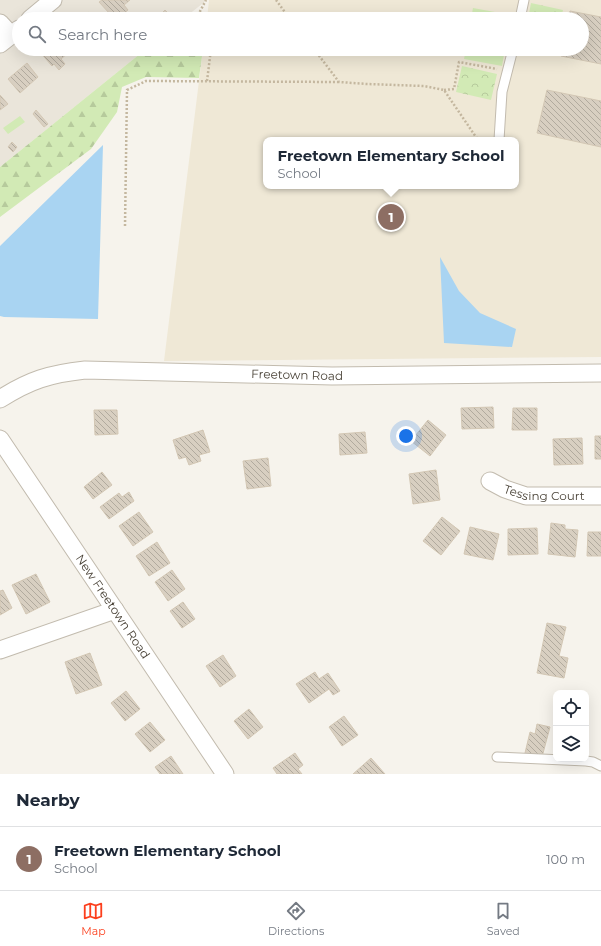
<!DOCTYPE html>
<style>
:root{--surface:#fff;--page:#f6f6f7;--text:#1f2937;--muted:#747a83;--line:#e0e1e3;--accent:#fc3f1d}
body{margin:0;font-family:Montserrat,sans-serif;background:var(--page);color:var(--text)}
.controls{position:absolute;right:12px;bottom:12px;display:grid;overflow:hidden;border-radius:8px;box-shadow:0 4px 16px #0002}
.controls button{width:36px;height:36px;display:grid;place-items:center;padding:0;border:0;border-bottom:1px solid var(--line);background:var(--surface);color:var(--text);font:20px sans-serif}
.you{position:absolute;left:406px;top:436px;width:14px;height:14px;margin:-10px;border:3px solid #fff;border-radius:50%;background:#1a73e8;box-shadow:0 0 0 6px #1a73e833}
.badge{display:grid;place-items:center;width:26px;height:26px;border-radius:50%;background:var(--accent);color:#fff;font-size:13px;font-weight:700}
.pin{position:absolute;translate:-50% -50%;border:2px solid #fff;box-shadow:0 1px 4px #0006}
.popup{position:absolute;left:263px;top:137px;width:256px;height:52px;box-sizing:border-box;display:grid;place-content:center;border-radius:8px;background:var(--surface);filter:drop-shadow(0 1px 3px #0005);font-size:13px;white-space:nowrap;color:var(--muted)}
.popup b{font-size:15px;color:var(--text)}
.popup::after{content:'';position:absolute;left:50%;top:100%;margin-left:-8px;border:8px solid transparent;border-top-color:var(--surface)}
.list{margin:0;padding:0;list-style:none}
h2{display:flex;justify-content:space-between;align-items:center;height:52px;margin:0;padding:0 16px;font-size:17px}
h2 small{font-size:13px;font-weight:400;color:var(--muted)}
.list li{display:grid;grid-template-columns:26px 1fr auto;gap:12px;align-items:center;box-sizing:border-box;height:64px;padding:0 16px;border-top:1px solid var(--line)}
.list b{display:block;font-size:15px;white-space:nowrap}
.list p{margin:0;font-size:13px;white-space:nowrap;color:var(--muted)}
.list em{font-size:13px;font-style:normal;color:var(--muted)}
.icon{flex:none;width:22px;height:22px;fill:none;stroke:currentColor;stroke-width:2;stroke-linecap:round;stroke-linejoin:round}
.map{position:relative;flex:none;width:601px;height:774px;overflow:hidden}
.search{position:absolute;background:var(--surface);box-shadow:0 4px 16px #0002;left:12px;right:12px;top:12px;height:44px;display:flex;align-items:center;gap:10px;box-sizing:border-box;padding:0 14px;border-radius:22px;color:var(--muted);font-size:15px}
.sheet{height:116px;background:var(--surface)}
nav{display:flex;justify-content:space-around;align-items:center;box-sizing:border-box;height:56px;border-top:1px solid var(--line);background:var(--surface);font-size:11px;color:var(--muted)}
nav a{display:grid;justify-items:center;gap:2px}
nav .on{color:var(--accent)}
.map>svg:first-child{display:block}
</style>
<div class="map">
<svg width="601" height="774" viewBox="0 0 601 774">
<defs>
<pattern id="forest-firs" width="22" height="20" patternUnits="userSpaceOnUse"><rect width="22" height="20" fill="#d2eab5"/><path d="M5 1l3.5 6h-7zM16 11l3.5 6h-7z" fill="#b6ca9c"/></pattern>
<pattern id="park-crowns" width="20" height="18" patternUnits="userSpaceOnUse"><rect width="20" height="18" fill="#d2eab5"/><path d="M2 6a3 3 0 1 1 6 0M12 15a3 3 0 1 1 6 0" fill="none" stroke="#b6ca9c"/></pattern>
<pattern id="building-back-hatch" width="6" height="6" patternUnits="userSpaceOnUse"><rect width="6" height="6" fill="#d8cfc1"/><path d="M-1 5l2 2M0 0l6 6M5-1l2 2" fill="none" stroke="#b1aa9e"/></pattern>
</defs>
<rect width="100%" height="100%" fill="#f6f3ec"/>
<!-- residential -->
<path fill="#eae5da" d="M0 0H207L183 19H19V49H146L0 167Z"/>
<!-- education -->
<path fill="#efe8d6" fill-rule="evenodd" d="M209 0H601V357L164 361 203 49H582V19H207ZM266 140H516V186H266Z"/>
<!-- forest -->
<path fill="url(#forest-firs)" d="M146 49H203L199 78 146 77 122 87 117 112 91 149 0 217V167Z"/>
<!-- park -->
<path fill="url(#park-crowns)" d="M531 3 563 10 561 19H528Z
M462 66 497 74 491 100 456 92Z"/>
<!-- garden -->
<path fill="#d2eab5" d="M473 8 511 15 510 19H471Z
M466 49H505L502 66 464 59Z
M20 116 25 122 8 134 3 128Z"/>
<!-- water -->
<path fill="#a9d4f2" d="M103 145 98 319 4 317 0 316V246Z
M440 257 459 291 480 313 516 329 512 347 444 343Z"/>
<!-- building -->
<path fill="url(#building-back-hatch)" stroke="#d3c7b4" d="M102 0H130L124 5 128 10 117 19 112 13 111 15 99 2Z
M165 10 171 16 168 19H162L159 16Z
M570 11 601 17V64L561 56 562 49H582V19H568Z
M89 12 95 19H81Z
M43 49H69L70 51 61 59 65 64 59 70 54 64 52 66 40 52Z
M27 63 38 77 20 93 8 79Z
M547 90 601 101V147L537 133Z
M0 95 8 104 0 110Z
M36 110 48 124 44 127 33 114Z
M12 142 17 147 13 152 8 147Z
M493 407 494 428 462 429 461 408Z
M513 408H537V430H512Z
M94 410H117L118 434 95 435Z
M428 420 446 435 430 456 411 441Z
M203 430 210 452 199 455 201 461 189 465 186 457 179 459 173 440Z
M365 432 367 453 340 455 339 434Z
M595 436H601V459H595Z
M582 438 583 464 554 465 553 439Z
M268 458 271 486 247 489 243 461Z
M436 470 440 500 413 504 409 474Z
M102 472 112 485 93 499 84 487Z
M129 492 134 501 109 519 100 507 119 493 122 497Z
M139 512 153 532 133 546 119 526Z
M442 517 460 531 441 555 423 541Z
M551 523 565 525V529L578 530 575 557 548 554Z
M470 527 499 534 493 560 464 554Z
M537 528 538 554 508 555V529Z
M588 532H601V556H587Z
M157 542 170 563 149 576 136 556Z
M172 570 185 589 168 601 155 582Z
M36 574 50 602 26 614 12 585Z
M3 590 12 608 0 615V591Z
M183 602 195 619 182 628 170 611Z
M547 623 566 627 559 656 568 658 564 678 537 673Z
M90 653 102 685 76 694 65 662Z
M223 655 236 676 220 687 206 666Z
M315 672 319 679 328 673 340 691 333 695 329 689 309 703 296 684Z
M126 691 140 709 125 721 111 703Z
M249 709 263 727 248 739 234 721Z
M344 716 358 735 342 746 329 727Z
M150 722 165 740 150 752 135 734Z
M537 724 550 727 542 757 525 753 530 732 535 734Z
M295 753 303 765 298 769 302 774H277L273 768Z
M171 756 183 774H160L155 767Z
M371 758 385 774H353Z"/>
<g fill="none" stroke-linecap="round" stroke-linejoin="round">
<!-- service casing -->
<g stroke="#c2bbae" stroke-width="11">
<path id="service" d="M520 19 524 0
M499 140 502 92 513 49
M497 757 586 761 593 762 601 766"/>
</g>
<!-- minor casing -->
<g stroke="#c2bbae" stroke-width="19">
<g id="minor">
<path d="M30 19 53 0"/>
<path d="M0 23 11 35"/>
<path d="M0 44 19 29"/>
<path id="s1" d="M0 399C30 380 49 374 85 370L332 376 601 373"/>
<path id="s2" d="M0 439 225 774"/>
<path id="s3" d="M490 481 505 489 526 496H601"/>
<path d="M0 650 115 610"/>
</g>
</g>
<!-- path -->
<path stroke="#c4b79f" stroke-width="2.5" stroke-dasharray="2 2" stroke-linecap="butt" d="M276 0 290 19
M196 19 206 0
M314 49 339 82 367 84 424 86 444 90 478 140
M207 81 211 49
M444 90 454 89 459 62 497 69
M125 226 127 90 146 81 339 82"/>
<!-- service -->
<use href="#service" stroke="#fff" stroke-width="9"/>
<!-- minor -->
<use href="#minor" stroke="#fff" stroke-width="17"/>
</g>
<g text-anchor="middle" stroke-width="3.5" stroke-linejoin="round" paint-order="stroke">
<!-- street labels -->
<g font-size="12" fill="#4b4439" stroke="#fff">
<text dy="4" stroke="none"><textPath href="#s1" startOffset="303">Freetown Road</textPath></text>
<text dy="4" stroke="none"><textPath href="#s3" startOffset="57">Tessing Court</textPath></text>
<text dy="4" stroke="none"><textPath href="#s2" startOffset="202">New Freetown Road</textPath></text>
</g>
</g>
</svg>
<div class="controls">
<button><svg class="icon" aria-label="locate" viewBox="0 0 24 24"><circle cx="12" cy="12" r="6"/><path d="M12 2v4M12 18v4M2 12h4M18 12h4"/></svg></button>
<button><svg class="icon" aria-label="layers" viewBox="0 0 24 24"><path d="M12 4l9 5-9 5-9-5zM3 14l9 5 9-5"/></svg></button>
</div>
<div class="you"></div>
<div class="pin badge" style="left:391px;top:217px;background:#8d6e63">1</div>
<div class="popup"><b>Freetown Elementary School</b>School</div>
<div class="search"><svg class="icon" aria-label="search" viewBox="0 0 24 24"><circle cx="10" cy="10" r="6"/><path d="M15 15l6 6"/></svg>Search here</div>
</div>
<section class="sheet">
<h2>Nearby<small></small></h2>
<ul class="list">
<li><span class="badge" style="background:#8d6e63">1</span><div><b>Freetown Elementary School</b><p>School</p></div><em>100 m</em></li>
</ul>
</section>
<nav>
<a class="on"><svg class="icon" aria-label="map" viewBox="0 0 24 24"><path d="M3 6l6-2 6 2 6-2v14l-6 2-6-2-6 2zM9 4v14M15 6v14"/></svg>Map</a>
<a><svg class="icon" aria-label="directions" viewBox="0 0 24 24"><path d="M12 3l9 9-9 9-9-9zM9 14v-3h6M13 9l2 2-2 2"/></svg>Directions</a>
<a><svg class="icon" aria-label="saved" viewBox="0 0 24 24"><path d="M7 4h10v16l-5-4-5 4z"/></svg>Saved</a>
</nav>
